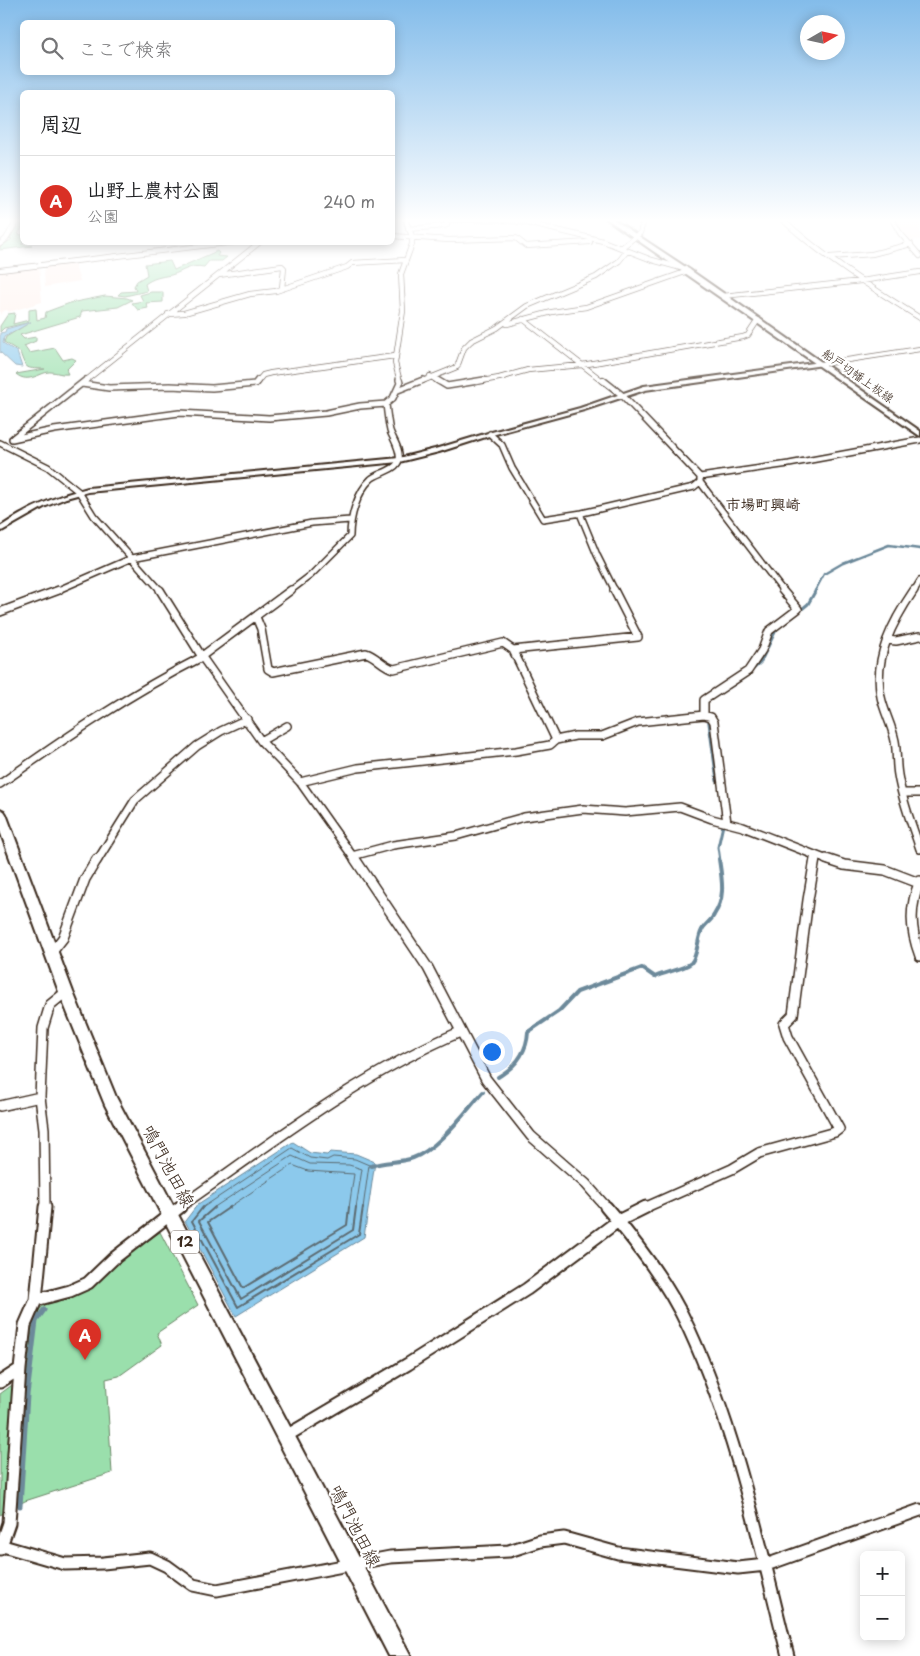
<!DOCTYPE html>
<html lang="ja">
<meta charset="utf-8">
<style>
:root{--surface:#fff;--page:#f6f6f6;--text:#202124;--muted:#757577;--line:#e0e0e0;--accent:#d93025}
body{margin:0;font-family:"Playpen Sans","Klee One",sans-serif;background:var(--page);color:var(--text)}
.controls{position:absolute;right:15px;bottom:15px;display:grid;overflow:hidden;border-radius:8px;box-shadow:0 2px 12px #0003}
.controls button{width:45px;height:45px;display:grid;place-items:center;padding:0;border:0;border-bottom:1px solid var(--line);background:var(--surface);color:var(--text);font:25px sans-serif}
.compass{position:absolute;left:800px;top:15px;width:45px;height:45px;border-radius:50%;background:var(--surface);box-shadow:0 2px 12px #0003;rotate:81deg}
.you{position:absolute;left:491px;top:1051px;width:18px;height:18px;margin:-12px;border:4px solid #fff;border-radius:50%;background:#1a73e8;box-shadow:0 0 0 8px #1a73e833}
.badge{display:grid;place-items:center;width:32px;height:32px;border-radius:50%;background:var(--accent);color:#fff;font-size:16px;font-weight:700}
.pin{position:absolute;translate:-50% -41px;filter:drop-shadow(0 1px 2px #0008)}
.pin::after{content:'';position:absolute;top:26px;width:18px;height:15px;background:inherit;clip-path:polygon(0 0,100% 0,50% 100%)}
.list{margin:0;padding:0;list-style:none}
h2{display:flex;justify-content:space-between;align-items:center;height:65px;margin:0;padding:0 20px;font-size:21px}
h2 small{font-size:16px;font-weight:400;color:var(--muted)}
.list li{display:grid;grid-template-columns:32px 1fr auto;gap:15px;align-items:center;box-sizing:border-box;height:90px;padding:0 20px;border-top:1px solid var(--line)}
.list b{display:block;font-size:19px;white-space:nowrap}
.list p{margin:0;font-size:16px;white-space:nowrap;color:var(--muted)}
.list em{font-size:16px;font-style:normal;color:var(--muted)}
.icon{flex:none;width:28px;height:28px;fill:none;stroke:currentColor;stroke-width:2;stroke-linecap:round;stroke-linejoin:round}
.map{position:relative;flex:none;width:920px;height:1656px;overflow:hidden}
.search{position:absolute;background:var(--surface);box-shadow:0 2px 12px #0003;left:20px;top:20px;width:375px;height:55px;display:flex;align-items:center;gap:12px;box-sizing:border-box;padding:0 18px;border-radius:8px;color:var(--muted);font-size:19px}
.panel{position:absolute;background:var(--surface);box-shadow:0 2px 12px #0003;left:20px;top:90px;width:375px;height:155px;border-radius:8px}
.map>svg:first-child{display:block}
</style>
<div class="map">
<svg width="920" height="1656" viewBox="0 0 920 1656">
<rect width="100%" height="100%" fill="#fff"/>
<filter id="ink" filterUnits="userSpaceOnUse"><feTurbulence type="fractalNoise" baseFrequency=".02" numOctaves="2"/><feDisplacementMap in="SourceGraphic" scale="10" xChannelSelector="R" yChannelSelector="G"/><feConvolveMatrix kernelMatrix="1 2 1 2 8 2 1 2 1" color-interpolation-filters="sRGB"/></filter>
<g filter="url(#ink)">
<!-- built -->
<path fill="#ffeee8" d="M895 219H920V239L911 241 903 233Z
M74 263 80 281 45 287 44 271 46 266Z
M39 267 42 302 9 312 7 310 3 311 0 315V271Z"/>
<!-- green -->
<path fill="#9adfac" stroke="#6a8465" d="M22 219V228L18 234 22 235 23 243 21 244 32 246 0 250V247L12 239 9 238Z
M217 251 219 253 217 256 227 257 222 261H209L204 267C190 264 183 272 171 275 160 277 153 278 145 284L147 291 125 296 118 295 121 292 136 291 134 286 137 281 147 275 145 264 170 261 174 270Z
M151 292H163V302L146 303 148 308 138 310 132 303 143 301 140 295Z
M105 296 127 298 132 300 118 307 82 311 80 317 20 335 24 339 36 337V341L24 346 29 353 55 348 63 360 72 358 76 360 66 370 68 374C61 375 57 372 51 372 41 371 29 385 16 374L45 369C27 368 26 371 20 352L4 342 6 337 31 322 4 328 0 332V326L8 314 15 313 13 324 29 320V310L36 309 37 320 45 318 46 312 70 303Z
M160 1232 198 1305 157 1333 162 1345 119 1376 106 1379 112 1473 25 1501 0 1515V1394L27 1374 33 1321 38 1310 46 1304 68 1299 94 1287 117 1262Z"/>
<!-- water -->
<path fill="#8cc9ec" stroke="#6c899a" d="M31 322 4 337 3 343 17 352 22 367 15 366 0 352V333L5 332 6 329Z
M293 1142 310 1153 327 1155 330 1152 356 1154 375 1162 364 1237 236 1316 185 1221 198 1204Z"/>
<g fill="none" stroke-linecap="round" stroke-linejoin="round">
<!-- shore-far1 -->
<path stroke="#5b6a70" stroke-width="1" d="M202 1208 292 1148 310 1158 327 1160 333 1157 355 1159 369 1165 363 1208
M213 1208 292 1156 310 1164 349 1165 362 1169 356 1208
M228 1208 292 1165 308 1171 354 1174 349 1208"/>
<!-- shore -->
<path stroke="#5b6a70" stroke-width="2" d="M203 1207 192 1221 238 1307 359 1234 363 1207
M215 1207 199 1221 241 1299 353 1230 356 1207
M230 1207 208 1222 243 1288 347 1225 349 1207"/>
<!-- stream-far3 -->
<path stroke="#6c899a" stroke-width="2.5" d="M815 591 824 574 843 563 889 545 920 549"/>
<!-- stream-far2 -->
<path stroke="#6c899a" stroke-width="3" d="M785 623 808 604 816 590
M730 687 746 676 760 663 776 630
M708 716 717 781
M720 861 718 847 723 825"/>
<!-- stream-far1 -->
<path stroke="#6c899a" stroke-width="4" d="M498 1077C515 1067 527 1052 528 1032L559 1011 577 992 642 968 655 977C665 972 684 969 691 963 698 956 697 939 702 930 704 925 711 921 714 915 726 897 722 880 719 859
M371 1166C385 1161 399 1163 413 1158 438 1149 465 1112 483 1092"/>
<!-- stream -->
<path stroke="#6c899a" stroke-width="5" d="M20 1506 27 1395 36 1321 44 1310"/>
<!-- minor-far4 casing -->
<g stroke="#3b2a1e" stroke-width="6">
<path id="minor-far4" d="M782 219C824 258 872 288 920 318
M892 219 900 233 920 256
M408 229 444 226 447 225 445 220 498 219 527 223 603 241 652 260 685 269
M392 236 449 240 516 238 526 246 590 242
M0 244 6 239 18 219
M621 248 640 233 644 219
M830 257 872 254 911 244
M0 270 235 242
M219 275 282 266 284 268 282 288
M723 296 861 281 920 272
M168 314 184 313 250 294 276 291 347 267 352 263 406 260
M523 319 604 382
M507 324 552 312 586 307 688 271
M821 364 920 349
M430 376 439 382
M84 382 260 242
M257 382 263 375 271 373 395 356
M400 382 395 363 403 311 401 274 412 244V236L405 219
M420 382 457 367 464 348 471 341 497 328 527 306 596 277 619 261 627 251
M476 382 499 378 528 370 582 365 743 337 748 335 758 320"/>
</g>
<!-- minor-far3 casing -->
<g stroke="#3b2a1e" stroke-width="8">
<path id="minor-far3" d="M437 380 447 386 484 380
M603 380 622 395 700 477V482L783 591
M82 384 109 388 170 386 212 388 255 384 258 380
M398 390 423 380
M490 434 502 445 512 468 543 519 582 513 694 487 700 482
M13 438 86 380
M12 439 54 430 179 413 269 418 326 413 360 406 386 404 393 398 400 383 399 380
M0 443 48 467 79 492 94 516 161 591
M700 477 789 464 920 440
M582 513 581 516 597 555 615 591
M56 591 132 558 312 523 350 520
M290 591 311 575 350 536C350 518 357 492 371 479 378 473 397 470 399 460 401 450 393 439 390 431 388 422 387 413 386 404
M914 591 920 581"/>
</g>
<!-- minor-far2 casing -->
<g stroke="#3b2a1e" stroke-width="10">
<path id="minor-far2" d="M160 590 202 657 261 741 300 782 356 861
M914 590C893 621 873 658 881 697 884 712 892 725 895 741 897 752 896 764 898 775 902 801 912 825 920 849
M0 612 59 590
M256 617 261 629 268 669 273 672 366 653C378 657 382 666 394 669L503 643 513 650 556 740
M887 640 896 641 920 636
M513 650 638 637 614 590
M202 656 291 590
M704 715V700L748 671 762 650 769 631 798 609 782 590
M261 741 287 726
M300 782 358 768 516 751 550 745 556 740 575 736H602L638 722 704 715 711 717 714 722 727 823
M0 784C65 738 131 693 202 657
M902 793H920
M352 856 393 845 456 836 524 817 583 809 625 812 680 807 712 819 743 827 830 861
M97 861 135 800 197 746 221 731 247 719
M815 861 816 856"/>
</g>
<!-- minor-far1 casing -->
<g stroke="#3b2a1e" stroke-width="12">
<path id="minor-far1" d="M355 859 428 968 486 1079 531 1136 586 1184 607 1208
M826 859 844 865 885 870 919 883
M920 881C909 907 910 929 920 956
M52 952 63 938 85 879 97 859
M0 1106 40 1097
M45 1208 44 1129 40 1097 43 1028 50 1005 66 992
M178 1208C269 1145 358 1075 460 1032
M644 1208 732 1169 759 1153 835 1132 839 1129 788 1037 784 1024 793 1015 808 900 815 859"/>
</g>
<!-- minor casing -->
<g stroke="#3b2a1e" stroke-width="15">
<path id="minor" d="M606 1207C637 1243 669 1285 689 1329 737 1433 760 1546 788 1656
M36 1300 70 1291 88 1283 113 1259 180 1207
M0 1382 20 1369
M286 1436 408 1364 527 1289 618 1221 646 1207
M3 1546 65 1564 103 1563 150 1558 167 1566 193 1585 217 1590 390 1557 509 1551 540 1541 564 1538 618 1553 738 1568 766 1565 920 1510
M0 1549 9 1523 20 1369 25 1325 36 1300 45 1207"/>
</g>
<!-- tertiary casing -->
<g stroke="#3b2a1e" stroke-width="4">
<path id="tertiary" d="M821 362 824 364 823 365 645 390 584 410 492 435 439 452 399 462 88 492 66 498 44 507 0 532V527C28 508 56 496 88 488L399 458 435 449 488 433 580 408 644 386Z"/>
</g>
<!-- secondary casing -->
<g stroke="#3b2a1e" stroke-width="4">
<path id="secondary" d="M607 219H613L690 270 920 431V436Z"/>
</g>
<!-- primary casing -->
<g stroke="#3b2a1e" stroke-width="4">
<path id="primary" d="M0 809 4 811 6 814 73 992 116 1097 411 1656H389L105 1105 59 992 0 831Z"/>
</g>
<!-- minor-far4 -->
<use href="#minor-far4" stroke="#fff" stroke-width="4.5"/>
<!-- minor-far3 -->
<use href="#minor-far3" stroke="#fff" stroke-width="5"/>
<!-- minor-far2 -->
<use href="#minor-far2" stroke="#fff" stroke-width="7"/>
<!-- minor-far1 -->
<use href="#minor-far1" stroke="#fff" stroke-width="9"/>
<!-- minor -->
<use href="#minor" stroke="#fff" stroke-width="11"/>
<!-- tertiary -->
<use href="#tertiary" fill="#fff" fill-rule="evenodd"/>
<!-- secondary -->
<use href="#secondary" fill="#fff" fill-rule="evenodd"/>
<!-- primary -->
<use href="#primary" fill="#fff" fill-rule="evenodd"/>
</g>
</g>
<!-- sky -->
<linearGradient id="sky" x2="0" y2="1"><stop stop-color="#83bcea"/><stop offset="0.49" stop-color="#fff"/><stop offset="1" stop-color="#fff" stop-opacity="0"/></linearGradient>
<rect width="920" height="450" fill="url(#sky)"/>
<g text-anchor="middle" stroke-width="4.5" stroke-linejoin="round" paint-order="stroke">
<!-- far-street labels -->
<g font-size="12" fill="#3b2a1e" stroke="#fff">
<text transform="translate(858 376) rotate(35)" y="4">船戸切幡上板線</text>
</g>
<!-- shield labels -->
<rect fill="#fff" stroke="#766a62" stroke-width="1" x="171" y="1230.5" width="28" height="23" rx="4"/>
<g font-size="14" font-weight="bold" fill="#3b2a1e">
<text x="185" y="1247">12</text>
</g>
<!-- far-quarter labels -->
<g font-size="15" font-weight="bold" fill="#3b2a1e" stroke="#fff">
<text x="763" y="510">市場町興崎</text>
</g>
<!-- near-street labels -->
<g font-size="18" fill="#3b2a1e" stroke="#fff">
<text transform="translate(168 1166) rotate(62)" y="6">鳴門池田線</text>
<text transform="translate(355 1526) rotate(63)" y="6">鳴門池田線</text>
</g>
</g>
</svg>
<div class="controls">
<button>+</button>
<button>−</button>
</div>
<svg class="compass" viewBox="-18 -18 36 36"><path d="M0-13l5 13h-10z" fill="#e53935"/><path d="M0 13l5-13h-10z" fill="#757577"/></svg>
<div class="you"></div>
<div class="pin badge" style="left:85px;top:1360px">A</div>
<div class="search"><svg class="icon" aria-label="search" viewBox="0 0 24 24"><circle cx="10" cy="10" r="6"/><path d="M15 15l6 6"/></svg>ここで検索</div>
<section class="panel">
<h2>周辺<small></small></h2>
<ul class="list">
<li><span class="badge">A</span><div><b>山野上農村公園</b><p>公園</p></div><em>240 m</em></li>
</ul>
</section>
</div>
